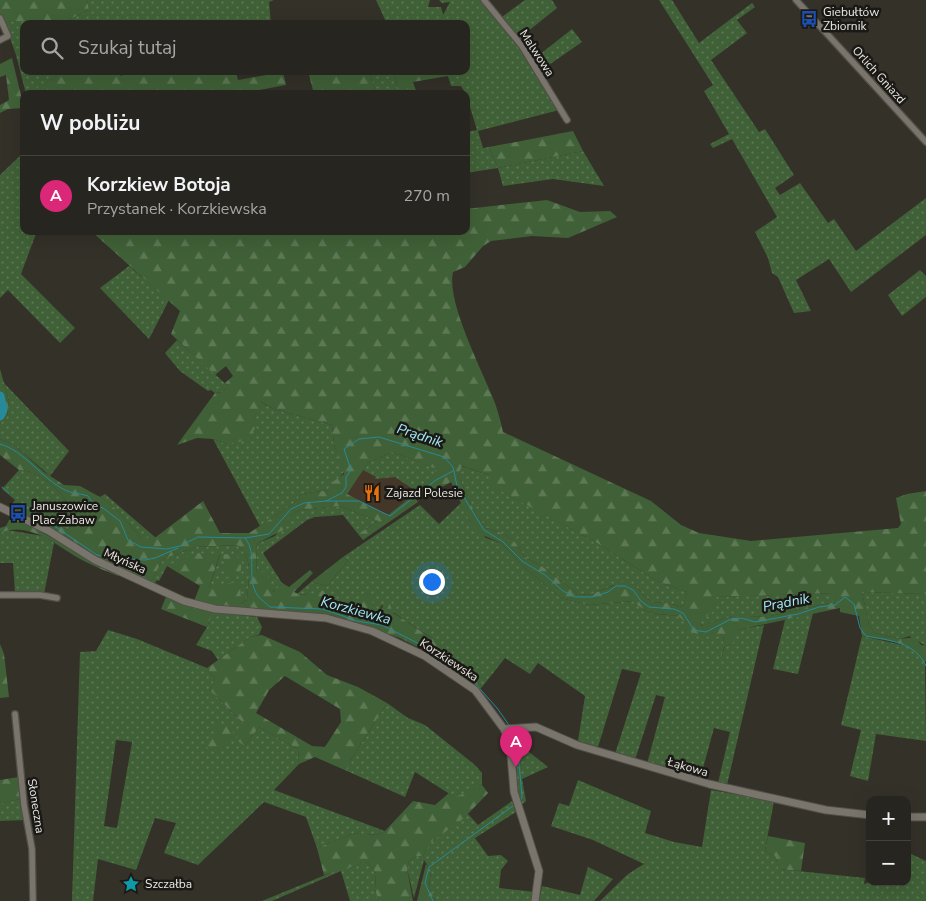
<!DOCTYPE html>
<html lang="pl">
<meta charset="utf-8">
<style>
:root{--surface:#27251f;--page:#2f2d28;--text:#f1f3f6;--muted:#a4a5a4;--line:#43423d;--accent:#db2777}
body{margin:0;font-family:"Nunito Sans",sans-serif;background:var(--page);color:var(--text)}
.controls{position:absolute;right:15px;bottom:15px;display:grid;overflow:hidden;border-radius:10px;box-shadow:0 5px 20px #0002}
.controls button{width:45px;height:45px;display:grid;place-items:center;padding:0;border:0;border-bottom:1px solid var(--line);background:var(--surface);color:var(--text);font:25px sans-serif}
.you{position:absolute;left:431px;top:581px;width:18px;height:18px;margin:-12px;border:4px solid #fff;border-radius:50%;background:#1a73e8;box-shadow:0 0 0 8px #1a73e833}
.badge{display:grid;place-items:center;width:32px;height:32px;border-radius:50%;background:var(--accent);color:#fff;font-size:16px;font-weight:700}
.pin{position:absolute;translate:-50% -41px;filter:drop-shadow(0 1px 2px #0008)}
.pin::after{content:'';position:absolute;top:26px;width:18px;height:15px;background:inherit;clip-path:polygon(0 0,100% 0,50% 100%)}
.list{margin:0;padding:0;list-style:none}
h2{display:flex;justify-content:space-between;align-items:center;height:65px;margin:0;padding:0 20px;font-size:21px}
h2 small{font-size:16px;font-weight:400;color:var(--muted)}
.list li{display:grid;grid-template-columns:32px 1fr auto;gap:15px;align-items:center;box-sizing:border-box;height:80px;padding:0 20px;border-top:1px solid var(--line)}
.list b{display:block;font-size:19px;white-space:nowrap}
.list p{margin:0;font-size:16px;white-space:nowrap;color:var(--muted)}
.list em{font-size:16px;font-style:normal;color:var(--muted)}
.icon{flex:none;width:28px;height:28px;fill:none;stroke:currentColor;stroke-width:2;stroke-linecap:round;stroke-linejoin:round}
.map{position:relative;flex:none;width:926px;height:901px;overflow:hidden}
.search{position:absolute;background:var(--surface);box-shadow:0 5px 20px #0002;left:20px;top:20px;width:450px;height:55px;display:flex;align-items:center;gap:12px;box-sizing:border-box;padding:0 18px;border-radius:10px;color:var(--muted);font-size:19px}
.panel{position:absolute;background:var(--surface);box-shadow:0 5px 20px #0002;left:20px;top:90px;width:450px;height:145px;border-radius:10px}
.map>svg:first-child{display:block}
</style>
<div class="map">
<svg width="926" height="901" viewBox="0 0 926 901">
<defs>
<pattern id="grass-dots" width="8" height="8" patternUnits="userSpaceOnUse" patternTransform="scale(1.25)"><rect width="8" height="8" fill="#406137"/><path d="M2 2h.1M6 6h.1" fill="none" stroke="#5c7854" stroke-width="1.8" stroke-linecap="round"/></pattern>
<pattern id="forest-firs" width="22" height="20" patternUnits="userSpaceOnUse" patternTransform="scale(1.25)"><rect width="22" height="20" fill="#406137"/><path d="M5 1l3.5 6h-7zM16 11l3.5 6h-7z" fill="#5c7854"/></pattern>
</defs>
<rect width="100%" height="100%" fill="#343129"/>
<!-- commercial -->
<path fill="#443629" d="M392 452 422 498 418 502 413 495 388 515 346 494 368 463Z"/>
<!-- grass -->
<path fill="url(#grass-dots)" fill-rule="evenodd" d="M87 0H274L269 2 271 24H60L89 10Z
M376 0H430L428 7H441L443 15 450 2 442 3 439 0H486L502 17 525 0H552L557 8 522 36 534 59 572 29 582 42 540 71 563 109 478 131 483 148 489 147 498 168 583 151 604 186 553 179 503 186 498 168 466 173V132L477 130 466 94 461 86H451L448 76 442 77 441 71H466V24H387Z
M659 0H672L699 43 752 3 755 7 737 20 747 33 711 60 759 132 765 129 794 175 775 188 780 195 800 183 828 223 834 219 856 251 926 198V235L851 292 829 259 796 280 811 311 794 313 778 277 772 273 768 258 755 232 777 217 732 139 713 148 710 144 729 134 704 91 713 85Z
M4 21 38 22 39 24H24V71H59L56 76 35 90 36 94H26L16 55Z
M368 71 394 72 398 88H415L418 94H377Z
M24 152V231H37L21 274 75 328 60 343 8 290 0 298V175Z
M129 266 169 300 149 339 100 288Z
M920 270 926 276V297L902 316 888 295Z
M177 340 228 386 223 392 215 393 211 390 208 391 180 371 165 353Z
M4 383 69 451 50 476 13 444 0 439V423L7 416 9 401Z
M260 402 274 409 332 425 334 445 345 471 328 490 302 494 293 504 260 526 213 439 227 444 254 420Z
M392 452 438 469 417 492 395 477 375 479 376 477 363 470 368 463Z
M461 466 489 475V484L597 543 657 581 687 592 683 607 668 603 651 602 636 587 614 585 592 594 579 595 543 567 525 557 515 542 505 534 486 528 475 513 458 475Z
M19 470C36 469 62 490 68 505L74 507 76 517 67 530 40 514 36 521 9 509 15 500 2 489Z
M105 494 156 538H141L116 509 100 497Z
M462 502 469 520 486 538 501 543 526 569 561 598 589 605 634 601C649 617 658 613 678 616L685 622 724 634 722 657 725 646 732 644 736 630 764 625 727 785 718 783 730 732 714 728 700 779 647 764 665 697 656 695 635 760 615 754 641 673 622 669 598 747 578 741 585 696 538 663 530 674 505 658 482 687 460 665 437 649 438 642 382 605 372 621 336 611 324 590 313 594H297L311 582 327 586 348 561 343 557 420 505 439 524Z
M340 506 378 521 358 534 343 515 315 517 307 520 263 553 282 583 275 592 257 574 256 549 258 543 275 536 287 518 300 510Z
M7 530 43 536 54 543 44 594 15 593 13 563H0V533Z
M237 545C255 560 248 578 247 600L240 603 209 588 220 555 167 566 159 581 157 580 155 583 151 582 163 559 196 547Z
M862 592 926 594V646L909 636 901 639 875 633 869 625Z
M837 593 834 602 770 616 725 618 703 626 698 621 713 611 714 597Z
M213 612 257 617 262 627 259 635 250 637 218 660 212 651 196 645 207 627Z
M813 613 798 674 773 669 785 620Z
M108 630 137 639 207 668 215 679 210 690 243 723 245 746 259 727 298 749 299 764 274 790 385 831 377 835 355 833 317 848 306 817 264 802 198 865 164 853 176 823 155 818 136 870 98 859 93 901H72L80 652 96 651ZM116 740 132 742 117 828 104 826Z
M862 636 907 646 917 651 925 660 926 741 876 734 868 781 850 776 861 730 841 725Z
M387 703 408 718 425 725 475 765 482 773V785L456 798 415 772 405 797 347 771 352 758Z
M516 729 519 747 524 748 548 767 522 779 526 801 521 805C514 781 519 755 511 731Z
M578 780 651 811 645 833 674 842 702 847 711 790 774 801 765 851 775 856 779 869 865 878 864 884 870 882H907V852L926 861V901H600L628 874 644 864 593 840 551 826 559 803 569 806Z
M21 799 25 820 0 821V803Z
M512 801 516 812 475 838 488 856 501 855 508 861 501 870 499 888 535 892 531 901H435L429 887 431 871 424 860 414 898 407 869 409 861 416 856H423L430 843 468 814 478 825Z
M367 862 376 873 375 889 378 901H350L341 871 272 901H262L340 869Z
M588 867 613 879 594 901H539L542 886 580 895Z"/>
<!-- forest -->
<path fill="url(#forest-firs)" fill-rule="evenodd" d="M0 0H87L89 10 60 24 4 21 0 14Z
M12 58 24 108 8 109 0 113V105L9 100 6 75 0 77V64Z
M59 71H117L121 76 130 71H236L238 80 283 72 286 85 237 94H36L34 90 56 76Z
M308 71H368L377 94H314Z
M389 71H441L442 77 413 82 415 88H398L394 72Z
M573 131 583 151 498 168 489 147Z
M547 200 580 212 610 211 617 217 568 238 532 236 491 241 483 246 465 267 453 272C446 302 483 372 495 403 498 412 501 422 503 432L651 501 681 525 699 533 751 541 898 528 901 524 896 498 907 494 926 491V594L862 592 869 625 875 633 901 639 915 637 921 645 926 646V662C913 641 884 641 862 636L859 616 840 612V608L737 630 732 644 725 646 721 658 724 635C710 639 699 636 686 629L685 622 678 616C658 613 650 617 633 601L589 605 561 598 526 569 501 543 480 534 469 520 451 482 422 498 417 492 437 469 392 452 368 463 347 494 388 515 413 495 418 502 363 540 358 534 378 521 340 506 300 510 288 518 285 529 258 543 256 549 257 574 266 571 274 592 282 583 289 587 310 570 313 573 294 592C302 597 315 593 324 590L336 611 372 621 387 601 389 602 393 613C409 622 422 633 439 642L438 649 460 665 482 687 479 690 431 654 400 638 335 617 216 608 194 601 200 586 167 566 196 553 220 554 209 588 240 581 241 603 247 600C248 578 255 560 237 545L196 547 163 559 151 582 86 552 36 521 40 513 67 530 76 517 74 507 68 505C62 490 36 469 19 470L0 455V439L13 444 44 472 64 485 80 486 100 497 116 509 141 538 156 537 203 501 220 533H249L293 504 302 494 328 490 334 481 344 474V469L334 445 332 425 274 409 261 402 254 420 257 425 247 440 227 444 213 439 197 438 177 445 215 393 223 392 228 386 225 383 233 376 226 366 215 375 171 334 180 311 91 231H466V209ZM462 466 489 475 488 484 597 543 657 581 687 592 683 607 668 603 651 602 636 587 625 581 592 594 579 595 543 567 525 557 515 542 505 534 486 528 475 513 458 475ZM836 593 834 602 770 616 725 618 702 626 699 621 714 611 715 597Z
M0 369 9 401 7 416 0 423Z
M11 516C48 534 82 557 119 575L118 576C108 572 96 567 86 562 61 550 31 519 0 533V528L6 526Z
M223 554 236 555 242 562 240 574 226 578Z
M343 557 348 561 327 586 311 582Z
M368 594 375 607 370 616 353 612 354 602Z
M166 597 213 612 207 627 161 609Z
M262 635 300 652 327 675 358 687 387 703 352 758 347 771 315 757 299 764 298 749 259 727 245 746 236 740 243 723 210 690 215 679 207 668 250 637ZM285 676 340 709 341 722 325 747 312 746 256 713 269 690Z
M0 644 4 654 9 697 0 698Z
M218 723 233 727V735L224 749H208L207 746Z
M19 777 21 799 0 803V780Z
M482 785 488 793 464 818 430 843 423 856H416L409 861 407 869 413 901H378L375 889 376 873 367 862 324 875 317 848 355 833 377 835 385 831 413 801 435 805 449 793 456 797Z
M768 836 805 843 801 871 779 869 775 856 765 851Z
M426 864 431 871 429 887 435 901H417Z"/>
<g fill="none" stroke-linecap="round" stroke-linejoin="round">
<!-- stream -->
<path stroke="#268a9a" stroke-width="1" d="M0 444C25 451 41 478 65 490 72 494 80 493 88 496L94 505 103 508 120 521 128 540 141 547 167 549 180 546 198 537 245 538 269 534 291 509 304 503 326 501 342 493 346 487V477L351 470 344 449 359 439 379 437 444 457 453 467 457 486 484 530 502 541 522 561 545 575 563 591 575 597H592L608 592 616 586H625L633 590 641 601 649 607 674 609 683 613 694 630 706 632 731 619 742 618 755 622 798 614 819 607 835 605 845 597 854 604 860 628 866 636C888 640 916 642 926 666
M2 487 9 493
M326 501H359L390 516 436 480 453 471
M22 504 97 555 110 558 145 560 155 558 178 548
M245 538C259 555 245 578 258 596 261 600 266 603 270 607L323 609 357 621 382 625 435 652 473 681 497 708 509 725
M513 732 517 740 522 797 520 801
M433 901 425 883 429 867 513 806"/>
<!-- river -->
<path stroke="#268a9a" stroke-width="9" d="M0 396 3 410 0 416"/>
<!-- minor casing -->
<g stroke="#524f48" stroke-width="8">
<path id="minor" d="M484 0 522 46 567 120
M796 0 926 142
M0 18 8 36 0 40
M0 595H40L57 598
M15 714 24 805 32 849 33 901"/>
</g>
<!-- tertiary casing -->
<g stroke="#524f48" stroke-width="9">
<path id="tertiary" d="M0 507 49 531 95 560 184 601 215 609 326 618 372 631 425 656 475 690 504 729 510 743 514 792 539 871 535 901
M504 729 536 727 577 745 709 784 826 810 870 815
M907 817H926"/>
</g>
<!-- minor -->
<use href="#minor" stroke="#79756c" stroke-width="5.5"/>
<!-- tertiary -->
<use href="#tertiary" stroke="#79756c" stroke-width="7"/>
</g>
<!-- icons -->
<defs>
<g id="bus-bare" transform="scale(1.35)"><path d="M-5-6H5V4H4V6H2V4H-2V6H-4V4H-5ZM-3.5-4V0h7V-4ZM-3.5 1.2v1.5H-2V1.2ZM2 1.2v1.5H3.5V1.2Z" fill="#1a4fb4" stroke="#1b1915" stroke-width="2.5" paint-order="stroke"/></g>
<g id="restaurant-bare" transform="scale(1.35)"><path d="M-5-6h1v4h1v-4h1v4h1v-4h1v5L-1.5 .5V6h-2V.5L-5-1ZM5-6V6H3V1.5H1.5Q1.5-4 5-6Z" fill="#e8710a" stroke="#1b1915" stroke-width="2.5" paint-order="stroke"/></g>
<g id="sight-bare" transform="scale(1.35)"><path d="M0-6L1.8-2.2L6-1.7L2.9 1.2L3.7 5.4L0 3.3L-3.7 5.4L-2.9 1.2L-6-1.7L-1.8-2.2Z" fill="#0f9aa8" stroke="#1b1915" stroke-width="2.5" paint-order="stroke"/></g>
</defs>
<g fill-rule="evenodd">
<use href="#bus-bare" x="809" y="19"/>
<use href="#restaurant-bare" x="372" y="493"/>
<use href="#bus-bare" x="18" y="513"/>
<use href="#sight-bare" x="131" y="884"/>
</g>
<g text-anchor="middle" stroke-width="5" stroke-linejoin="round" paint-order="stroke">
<!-- poi labels -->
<g font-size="12" fill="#eae8e3" stroke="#1b1915" text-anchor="start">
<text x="823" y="16">Giebułtów<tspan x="823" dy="14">Zbiornik</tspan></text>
<text x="386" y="497">Zajazd Polesie</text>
<text x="32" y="510">Januszowice<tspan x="32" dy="14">Plac Zabaw</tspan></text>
<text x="145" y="888">Szczałba</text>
</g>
<!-- street labels -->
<g font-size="12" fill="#eae8e3" stroke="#1b1915">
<text transform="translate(537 53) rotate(57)" y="4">Malwowa</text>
<text transform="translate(879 75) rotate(48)" y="4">Orlich Gniazd</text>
<text transform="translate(125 561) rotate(24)" y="4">Młyńska</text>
<text transform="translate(449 660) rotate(33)" y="4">Korzkiewska</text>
<text transform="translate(688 767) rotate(16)" y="4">Łąkowa</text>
<text transform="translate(36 806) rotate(81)" y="4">Słoneczna</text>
</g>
<!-- water labels -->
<g font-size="14" font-style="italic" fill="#a4ebf7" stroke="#1b1915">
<text transform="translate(420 435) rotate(18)" y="5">Prądnik</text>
<text transform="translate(786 602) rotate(-11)" y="5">Prądnik</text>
<text transform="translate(356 610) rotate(15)" y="5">Korzkiewka</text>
</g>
</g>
</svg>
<div class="controls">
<button>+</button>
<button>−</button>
</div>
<div class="you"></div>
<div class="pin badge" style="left:516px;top:767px">A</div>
<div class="search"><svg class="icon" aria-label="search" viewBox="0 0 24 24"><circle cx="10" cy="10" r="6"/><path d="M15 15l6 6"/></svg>Szukaj tutaj</div>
<section class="panel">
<h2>W pobliżu<small></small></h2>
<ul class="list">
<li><span class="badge">A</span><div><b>Korzkiew Botoja</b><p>Przystanek · Korzkiewska</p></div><em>270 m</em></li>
</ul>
</section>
</div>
